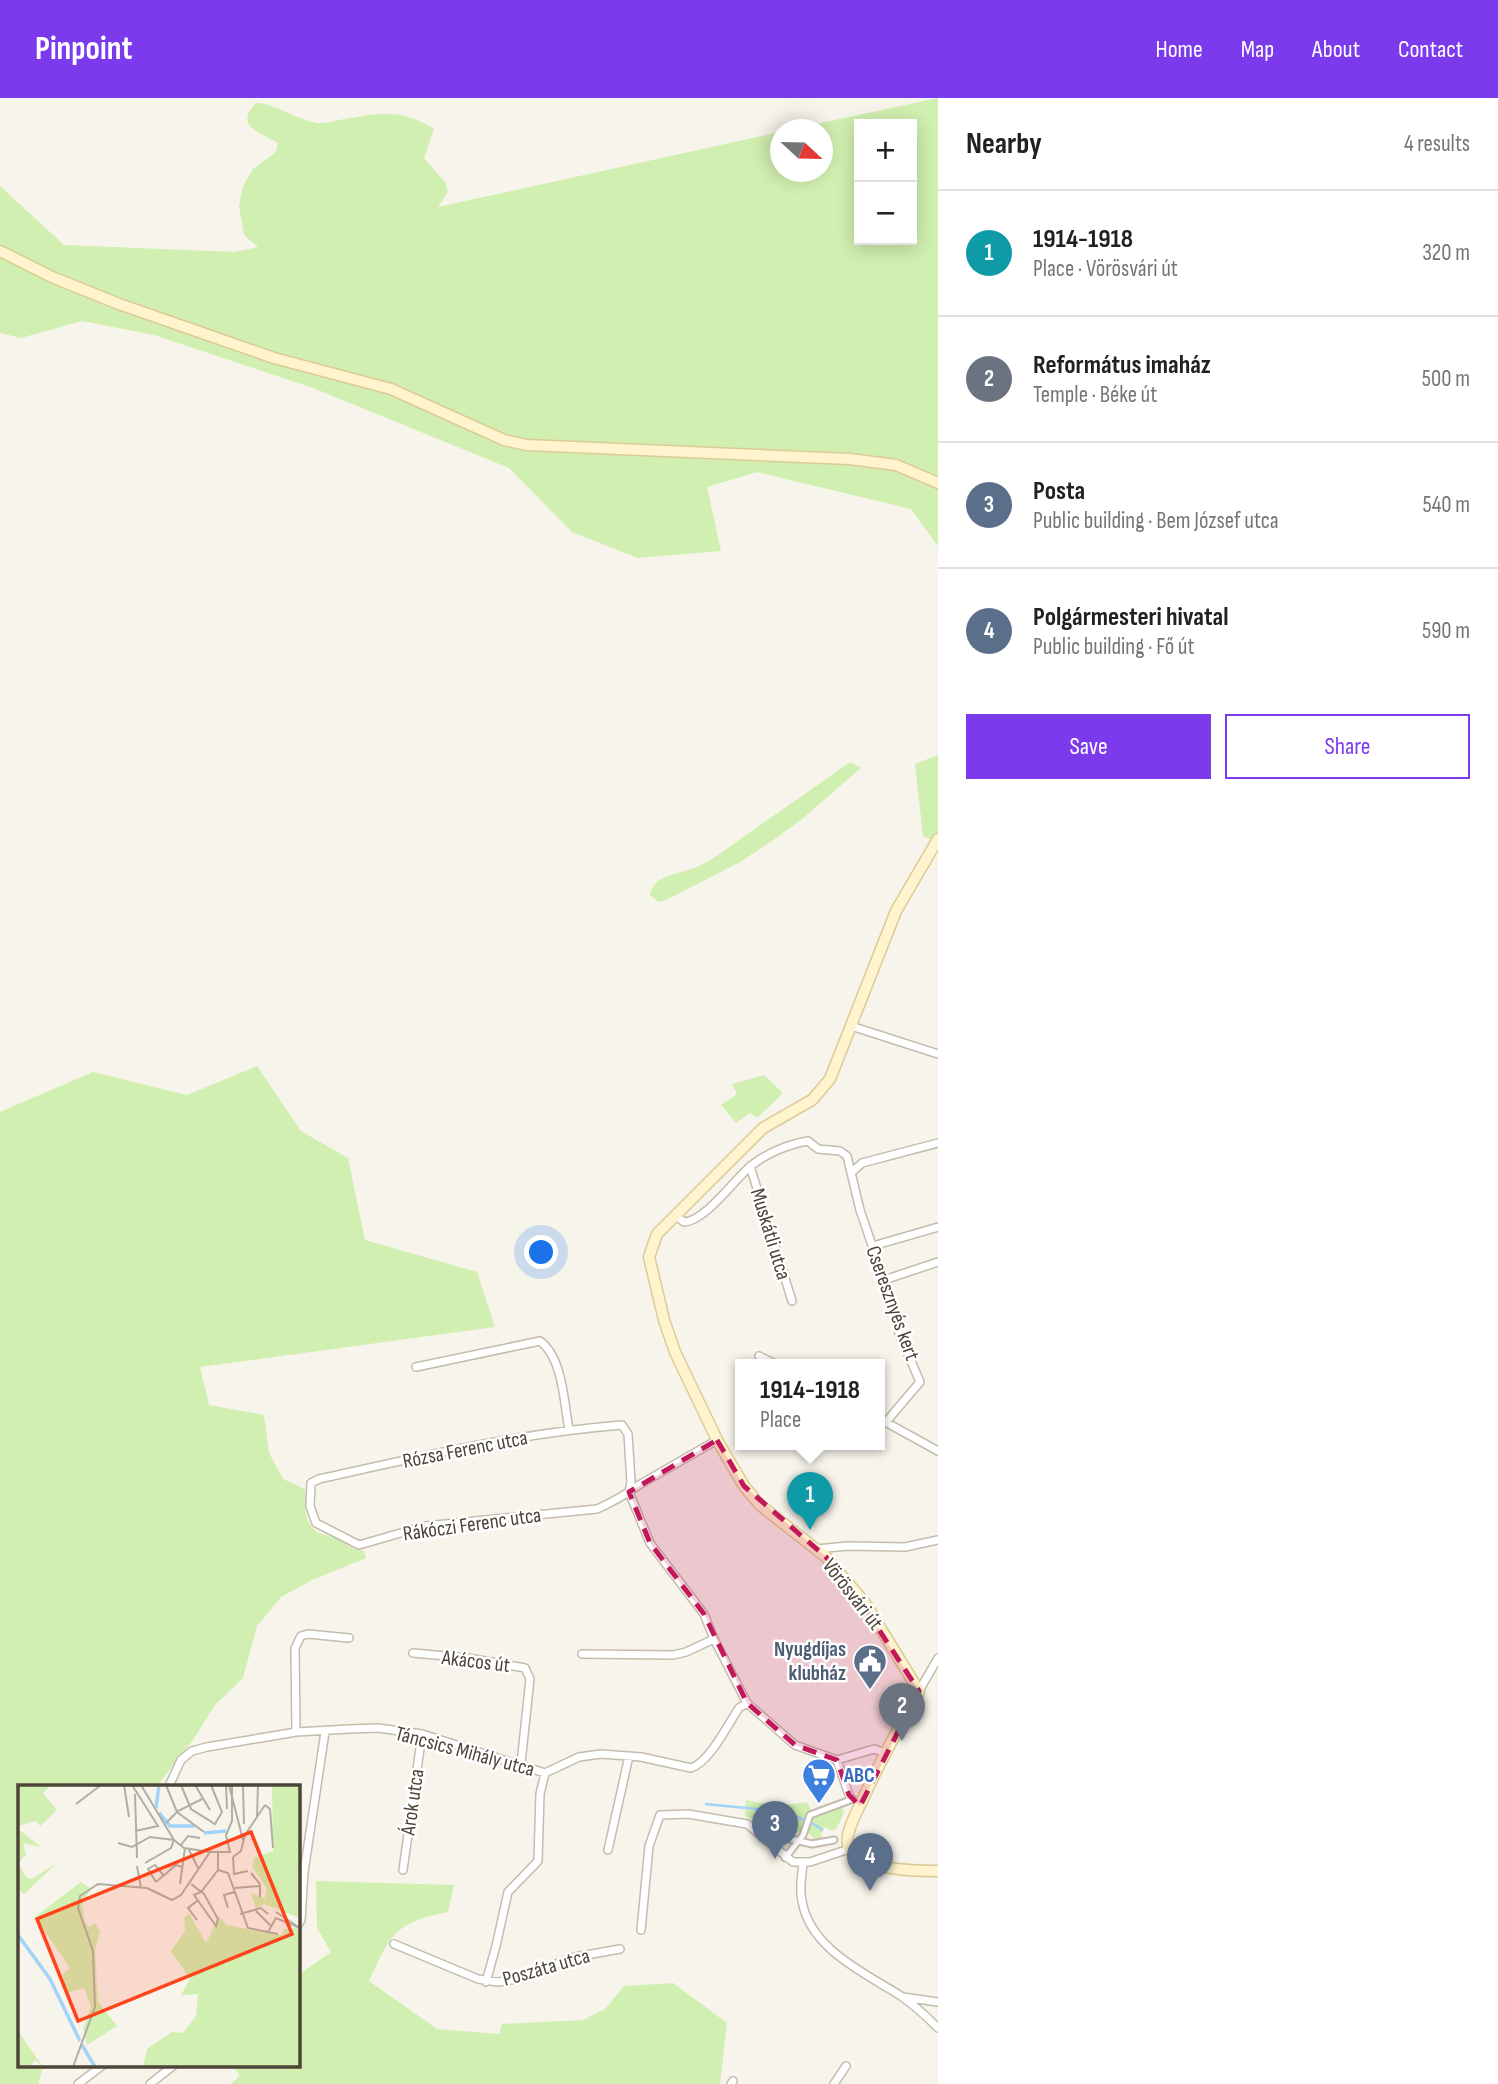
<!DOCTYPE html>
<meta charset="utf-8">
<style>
:root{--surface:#fff;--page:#f2f2f2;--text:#202124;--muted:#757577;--line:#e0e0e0;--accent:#7c3aed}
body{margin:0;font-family:"Sofia Sans Condensed",sans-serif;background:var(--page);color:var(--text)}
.controls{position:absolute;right:21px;top:21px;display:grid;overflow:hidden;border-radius:0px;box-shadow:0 4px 18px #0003}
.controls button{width:63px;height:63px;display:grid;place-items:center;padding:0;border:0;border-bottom:2px solid var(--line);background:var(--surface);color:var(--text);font:35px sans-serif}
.compass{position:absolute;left:770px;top:21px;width:63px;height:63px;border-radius:50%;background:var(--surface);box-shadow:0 4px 18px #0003;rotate:112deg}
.you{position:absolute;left:542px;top:1155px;width:24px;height:24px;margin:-18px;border:5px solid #fff;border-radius:50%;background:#1a73e8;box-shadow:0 0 0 10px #1a73e833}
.badge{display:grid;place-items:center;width:46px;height:46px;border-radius:50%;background:var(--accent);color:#fff;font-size:23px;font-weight:700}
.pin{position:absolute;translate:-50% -58px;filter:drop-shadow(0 2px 4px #0008)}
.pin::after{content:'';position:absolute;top:37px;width:24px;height:21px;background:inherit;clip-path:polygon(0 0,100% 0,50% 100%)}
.popup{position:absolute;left:735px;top:1261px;width:150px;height:91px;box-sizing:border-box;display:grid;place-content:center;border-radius:0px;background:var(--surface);filter:drop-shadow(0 2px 5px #0005);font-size:23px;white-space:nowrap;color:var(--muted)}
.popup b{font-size:26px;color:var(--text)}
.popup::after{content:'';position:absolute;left:50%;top:100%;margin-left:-14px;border:14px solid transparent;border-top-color:var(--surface)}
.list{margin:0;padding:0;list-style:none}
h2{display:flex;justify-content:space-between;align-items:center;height:91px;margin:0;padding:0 28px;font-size:30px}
h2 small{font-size:23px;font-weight:400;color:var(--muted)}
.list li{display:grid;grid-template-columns:46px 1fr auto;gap:21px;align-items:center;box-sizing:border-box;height:126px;padding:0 28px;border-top:2px solid var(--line)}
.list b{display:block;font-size:26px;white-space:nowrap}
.list p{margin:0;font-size:23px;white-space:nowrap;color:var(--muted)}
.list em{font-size:23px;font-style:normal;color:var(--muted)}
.actions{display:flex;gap:14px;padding:21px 28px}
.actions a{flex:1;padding:16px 0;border:2px solid var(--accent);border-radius:0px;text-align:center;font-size:24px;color:var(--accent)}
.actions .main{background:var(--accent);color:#fff}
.map{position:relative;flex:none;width:938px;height:1986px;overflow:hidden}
header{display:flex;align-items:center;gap:42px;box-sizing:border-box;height:98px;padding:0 35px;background:var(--accent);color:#fff}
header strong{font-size:33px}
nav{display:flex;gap:38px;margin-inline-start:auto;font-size:24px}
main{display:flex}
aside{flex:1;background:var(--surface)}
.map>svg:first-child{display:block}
</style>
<header>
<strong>Pinpoint</strong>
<nav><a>Home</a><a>Map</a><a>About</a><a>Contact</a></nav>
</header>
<main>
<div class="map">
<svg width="938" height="1986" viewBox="0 0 938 1986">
<rect width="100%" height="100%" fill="#f7f4eb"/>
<!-- green -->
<path fill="#d1efb0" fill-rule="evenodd" d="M938 0V448L911 411 757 374 707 389 721 453 638 460 572 434 509 370 313 290 154 237 82 223 21 240 0 235V88L64 147 235 154 258 149 244 137 239 108 243 88 253 71 276 54 278 45C261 35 233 28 256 5 275 5 296 22 318 25 326 26 336 22 345 21 382 15 399 10 434 31L424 60 445 84 448 94 438 109 780 34V74H822V32L792 31ZM859 26H912V142H859Z
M938 657V734L933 743 923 738 915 666Z
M850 664 861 670 802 721 772 743 740 764 668 801 658 804 650 797C653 776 681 776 697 769 704 766 711 761 718 757Z
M257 968 301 1033 348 1060 365 1142 477 1174 495 1229 200 1269 209 1307 264 1317 269 1355 283 1381 305 1391C305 1408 303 1429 322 1436 326 1438 330 1437 333 1439 346 1444 348 1451 364 1453L366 1460 312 1482 281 1499 257 1528 243 1580 215 1607 193 1642 157 1688H19V1967H44L38 1986H0V1014L93 974 187 997Z
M764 977 783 995 757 1020 750 1015 736 1025 721 1007 737 996 732 986Z
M746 1702 777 1708 807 1704 812 1714 803 1733 794 1735 781 1733 745 1718Z
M841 1707 844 1714 837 1730 832 1733 825 1729 821 1736 823 1741 815 1744 812 1738 806 1735 811 1719Z
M316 1783 454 1787 448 1814C395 1824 391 1836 369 1883L437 1931 499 1936 502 1926 583 1922 605 1911 624 1888 673 1885 727 1925 720 1986H231L240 1977 231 1967H298V1877L331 1854 317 1830Z"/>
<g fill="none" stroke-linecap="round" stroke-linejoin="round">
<!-- stream -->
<path stroke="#a2d3f9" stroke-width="2.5" d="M706 1706C738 1710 797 1710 822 1732"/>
<!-- pedestrian casing -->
<g stroke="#c4bcac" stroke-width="9">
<path id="pedestrian" d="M763 1739H779
M786 1740 812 1746 834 1742
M785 1760 803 1737 810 1717 853 1701"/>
</g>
<!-- minor casing -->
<g stroke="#c4bcac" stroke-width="10">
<path id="minor" d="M851 928 938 956
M750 1068 792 1203
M852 1074 862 1065 938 1045
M675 1117 684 1124C706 1123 735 1080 752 1067 767 1055 789 1046 808 1043L818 1051 840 1053 847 1058 860 1112 892 1206 899 1235 920 1284 886 1324
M873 1148 938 1129
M884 1182 938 1164
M759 1258 775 1266
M416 1269 540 1243C563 1260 564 1305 569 1332
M880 1321 938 1353
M717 1342 639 1387C625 1397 613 1404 597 1411L425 1428 359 1447 316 1425 310 1408 311 1385 319 1381C419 1359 519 1335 622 1327L628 1336 631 1384 629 1394 650 1445 704 1516 714 1541 747 1605 795 1647 837 1662 874 1651 885 1655
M817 1451 847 1448 905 1449 938 1442
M413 1555 468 1560 525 1570 530 1581 521 1665
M582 1556 673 1557 686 1554 714 1541
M919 1593 938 1560
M296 1634 295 1550 301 1538 308 1536 349 1540
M837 1662 849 1697
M169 1688 181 1662 192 1653 207 1649 296 1634 349 1631 378 1630 422 1636 545 1675 579 1659 601 1656 641 1659 691 1670C710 1664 728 1626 739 1610L747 1605
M608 1752 629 1658
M803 1765C802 1777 799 1790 802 1803 810 1851 865 1875 901 1898 914 1907 927 1919 938 1930
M403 1772 422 1636
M298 1827 301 1822 304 1774 325 1634
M641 1832 649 1748 660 1717 688 1716 747 1726 793 1764H810L849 1751
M394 1846 478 1881 498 1884 517 1881 575 1859 620 1851
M486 1884 496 1848 508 1794 538 1763 540 1696 545 1675
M903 1899 938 1904
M78 1986 103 1967
M150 1986 174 1967
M731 1986 733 1983
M834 1986 846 1968"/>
</g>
<!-- secondary casing -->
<g stroke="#dccb96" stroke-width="13">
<path id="secondary" d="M0 153 52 179 119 206 274 260 391 291 504 342 527 347 850 361 896 367 938 385
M938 741 896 813 830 981 812 1002 763 1030 657 1136 649 1159 664 1222 675 1254 717 1342 744 1388 760 1407 826 1459 865 1505 919 1593C899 1629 879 1665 862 1703 857 1713 850 1726 848 1737 847 1743 848 1749 851 1753 864 1772 916 1773 938 1773"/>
</g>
<!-- pedestrian -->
<use href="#pedestrian" stroke="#fff" stroke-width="5"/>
<!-- minor -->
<use href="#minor" stroke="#fff" stroke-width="7"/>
<!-- secondary -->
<use href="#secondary" stroke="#fff4cd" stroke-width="10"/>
</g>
<!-- marked area -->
<path fill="#c2185b" fill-opacity="0.2" stroke="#c2185b" stroke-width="5" stroke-dasharray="14 9" stroke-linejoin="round" d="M717 1342 744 1388 826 1459 851 1489 919 1593 860 1708 849 1697 837 1662 795 1647 747 1605 704 1516 650 1445 629 1394Z"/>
<!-- icons -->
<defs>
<g id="civic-pin" transform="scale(1.75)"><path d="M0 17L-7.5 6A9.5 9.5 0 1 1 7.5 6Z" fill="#5c6f8a" stroke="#fff"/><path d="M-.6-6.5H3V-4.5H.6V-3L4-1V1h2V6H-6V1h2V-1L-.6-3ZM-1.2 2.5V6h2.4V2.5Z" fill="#fff"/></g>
<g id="supermarket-pin" transform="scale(1.75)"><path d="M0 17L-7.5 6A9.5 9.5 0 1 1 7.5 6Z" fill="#3f7fe0" stroke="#fff"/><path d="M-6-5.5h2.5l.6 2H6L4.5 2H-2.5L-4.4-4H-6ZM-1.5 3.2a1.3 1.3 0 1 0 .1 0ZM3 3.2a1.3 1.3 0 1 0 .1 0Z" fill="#fff"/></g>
</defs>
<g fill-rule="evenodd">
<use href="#civic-pin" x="870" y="1563"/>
<use href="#supermarket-pin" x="819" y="1677"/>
</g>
<g text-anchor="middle" stroke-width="5" stroke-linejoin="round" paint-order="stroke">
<!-- street labels -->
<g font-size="21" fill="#4d4537" stroke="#fff">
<text transform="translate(771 1136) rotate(73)" y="7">Muskátli utca</text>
<text transform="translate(893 1205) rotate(70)" y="7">Cseresznyés kert</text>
<text transform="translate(465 1351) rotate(-11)" y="7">Rózsa Ferenc utca</text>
<text transform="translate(472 1426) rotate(-8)" y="7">Rákóczi Ferenc utca</text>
<text transform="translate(853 1496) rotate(52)" y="7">Vörösvári út</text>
<text transform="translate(476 1563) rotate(7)" y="7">Akácos út</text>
<text transform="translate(465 1653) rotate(15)" y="7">Táncsics Mihály utca</text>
<text transform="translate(412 1704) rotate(-82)" y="7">Árok utca</text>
<text transform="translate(546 1869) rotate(-16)" y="7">Poszáta utca</text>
</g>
<!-- service labels -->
<g font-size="21" font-weight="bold" fill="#4e5e75" stroke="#fff" text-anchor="end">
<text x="846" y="1558">Nyugdíjas<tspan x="846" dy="24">klubház</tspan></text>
</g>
<!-- shop labels -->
<g font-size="21" font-weight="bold" fill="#366cbe" stroke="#fff" text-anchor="start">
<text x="844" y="1684">ABC</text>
</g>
</g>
<!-- overview -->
<g transform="translate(18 1687)">
<rect width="282" height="282" fill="#f7f4eb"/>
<path d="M0 0H33L25 8 39 25 22 41 18 36 0 41ZM254 0H282V133L246 119 238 124 233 108 247 113 249 104 234 81 236 73 255 66ZM0 44 23 62 5 58 8 70 0 78 8 92 14 94 39 78 6 109 0 104ZM63 97 73 104 64 119 67 137 71 142 77 138 82 147 77 164 80 217 99 241 69 260 65 243 73 222 66 203 49 208 44 190 52 183 17 132ZM171 128 188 158 201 132 209 140 244 147 263 150 266 144 282 143V282H125L129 264 154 247 165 248 178 231 180 209 163 210 172 194 153 166 167 146 166 133ZM0 246 25 282 17 275 12 282H0Z" fill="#d1efb0"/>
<path fill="none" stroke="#a2d3f9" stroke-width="3.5" d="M138 23 141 0M141 28 152 41H177M186 48 208 46M0 150 32 194 62 256M64 260 77 282"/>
<path fill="none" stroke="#b3aea3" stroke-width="2" d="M106 0 111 32M114 0 140 41 117 46M123 0 156 55 166 63 192 67M148 0 159 27 186 47M163 0 173 24 197 39 204 27 193 0M177 0 192 25M208 0 209 24M211 0 225 55M225 0 226 39M117 9 119 73M58 19 83 0M247 20 252 24 255 63M239 31 240 0M148 38 160 26 184 14M100 58 114 62 132 52 156 55M163 60 170 51 182 53M170 63 180 83M215 72 223 66 227 50 247 20M215 72 216 89 230 86M127 78 153 63 156 55M119 81 123 103M200 85 210 88 230 143 260 149M233 88 242 99V112M138 97 130 84 137 80 146 91M138 97 158 80 164 82M162 99 167 63M173 99 182 106 183 107H184L186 109 200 134 198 141 176 110 183 107 187 102 200 85V68M217 103 242 101M210 123 206 110 217 107M238 126 253 141M258 127 282 143M222 129 243 123 250 129M179 135 170 123 179 116M250 147 258 133 282 143M55 282 77 222 75 166 60 123 62 111 80 99 129 103 154 115 163 110 192 67H212L208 50 214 36V0"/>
<path fill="#ff431a" fill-opacity="0.15" stroke="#ff431a" stroke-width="3.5" d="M233 47 274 149 60 236 19 134Z"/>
<rect width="282" height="282" fill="none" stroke="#4d4537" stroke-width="3.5"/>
</g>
</svg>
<div class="controls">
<button>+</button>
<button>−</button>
</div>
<svg class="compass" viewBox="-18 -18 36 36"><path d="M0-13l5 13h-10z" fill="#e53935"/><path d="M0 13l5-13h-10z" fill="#757577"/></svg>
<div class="you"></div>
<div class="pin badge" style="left:810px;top:1432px;background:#0f9aa8">1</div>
<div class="popup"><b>1914-1918</b>Place</div>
<div class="pin badge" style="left:902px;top:1643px;background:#6b7280">2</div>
<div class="pin badge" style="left:775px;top:1761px;background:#5c6f8a">3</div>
<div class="pin badge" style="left:870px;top:1793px;background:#5c6f8a">4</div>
</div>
<aside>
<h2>Nearby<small>4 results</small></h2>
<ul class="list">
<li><span class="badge" style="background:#0f9aa8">1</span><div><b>1914-1918</b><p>Place · Vörösvári út</p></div><em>320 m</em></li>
<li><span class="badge" style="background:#6b7280">2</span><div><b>Református imaház</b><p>Temple · Béke út</p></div><em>500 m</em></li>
<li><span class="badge" style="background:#5c6f8a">3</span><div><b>Posta</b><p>Public building · Bem József utca</p></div><em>540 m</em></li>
<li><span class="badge" style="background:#5c6f8a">4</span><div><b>Polgármesteri hivatal</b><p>Public building · Fő út</p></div><em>590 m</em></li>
</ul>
<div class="actions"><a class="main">Save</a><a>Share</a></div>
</aside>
</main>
